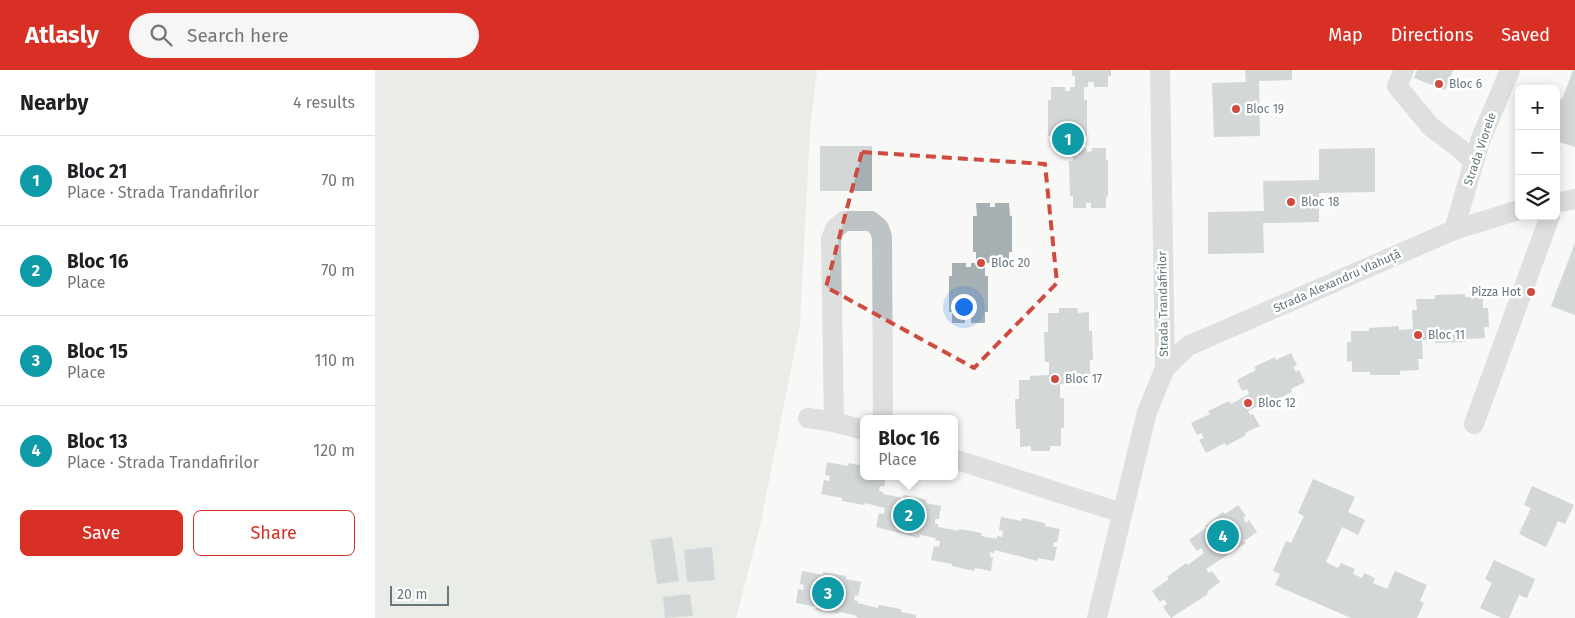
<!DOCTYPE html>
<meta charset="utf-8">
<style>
:root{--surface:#fff;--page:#f6f6f6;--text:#202124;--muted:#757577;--line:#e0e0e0;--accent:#d93025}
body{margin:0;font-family:"Fira Sans",sans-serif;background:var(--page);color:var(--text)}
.controls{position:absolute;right:15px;top:15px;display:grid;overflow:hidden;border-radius:8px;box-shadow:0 2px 12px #0003}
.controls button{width:45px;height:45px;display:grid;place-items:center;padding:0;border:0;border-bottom:1px solid var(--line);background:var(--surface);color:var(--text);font:25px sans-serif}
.scale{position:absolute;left:15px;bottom:12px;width:59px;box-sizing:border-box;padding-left:5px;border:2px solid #66777e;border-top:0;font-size:14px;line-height:18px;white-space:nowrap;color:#66777e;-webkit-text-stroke:4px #fff;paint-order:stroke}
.you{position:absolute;left:588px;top:236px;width:18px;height:18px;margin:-12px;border:4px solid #fff;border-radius:50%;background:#1a73e8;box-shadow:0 0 0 8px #1a73e833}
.badge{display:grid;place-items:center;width:32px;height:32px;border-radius:50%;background:var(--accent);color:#fff;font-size:16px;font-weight:700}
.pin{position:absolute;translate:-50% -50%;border:2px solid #fff;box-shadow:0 1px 5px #0006}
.popup{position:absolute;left:485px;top:345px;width:98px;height:65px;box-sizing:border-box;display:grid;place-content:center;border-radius:8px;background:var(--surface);filter:drop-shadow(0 1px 4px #0005);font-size:16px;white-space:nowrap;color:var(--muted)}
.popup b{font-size:19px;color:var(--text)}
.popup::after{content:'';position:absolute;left:50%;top:100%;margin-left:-10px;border:10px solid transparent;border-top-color:var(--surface)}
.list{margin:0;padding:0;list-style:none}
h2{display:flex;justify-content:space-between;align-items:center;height:65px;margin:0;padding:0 20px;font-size:21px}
h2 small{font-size:16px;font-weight:400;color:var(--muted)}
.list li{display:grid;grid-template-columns:32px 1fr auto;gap:15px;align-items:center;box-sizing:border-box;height:90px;padding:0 20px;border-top:1px solid var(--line)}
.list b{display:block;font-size:19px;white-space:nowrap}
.list p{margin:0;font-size:16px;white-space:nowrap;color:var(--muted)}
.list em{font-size:16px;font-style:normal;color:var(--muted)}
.actions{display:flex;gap:10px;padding:15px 20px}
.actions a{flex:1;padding:11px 0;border:1px solid var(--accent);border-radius:8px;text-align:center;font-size:18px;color:var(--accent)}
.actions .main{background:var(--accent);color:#fff}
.icon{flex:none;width:28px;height:28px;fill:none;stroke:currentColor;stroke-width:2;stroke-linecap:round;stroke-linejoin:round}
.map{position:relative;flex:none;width:1200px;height:548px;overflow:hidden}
header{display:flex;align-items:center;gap:30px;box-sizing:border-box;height:70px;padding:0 25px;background:var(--accent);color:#fff}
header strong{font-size:24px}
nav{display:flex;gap:28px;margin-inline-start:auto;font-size:18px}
.search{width:350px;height:45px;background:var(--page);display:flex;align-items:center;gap:12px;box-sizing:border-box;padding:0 18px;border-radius:28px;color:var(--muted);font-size:19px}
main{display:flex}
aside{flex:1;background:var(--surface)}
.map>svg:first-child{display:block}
</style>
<header>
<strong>Atlasly</strong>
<div class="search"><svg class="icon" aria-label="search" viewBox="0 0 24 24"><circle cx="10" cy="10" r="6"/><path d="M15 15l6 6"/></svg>Search here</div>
<nav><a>Map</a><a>Directions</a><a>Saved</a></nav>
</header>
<main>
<aside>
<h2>Nearby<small>4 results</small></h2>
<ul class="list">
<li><span class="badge" style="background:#0f9aa8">1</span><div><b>Bloc 21</b><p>Place · Strada Trandafirilor</p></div><em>70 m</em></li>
<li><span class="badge" style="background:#0f9aa8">2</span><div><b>Bloc 16</b><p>Place</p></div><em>70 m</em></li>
<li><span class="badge" style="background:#0f9aa8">3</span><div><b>Bloc 15</b><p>Place</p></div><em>110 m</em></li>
<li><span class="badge" style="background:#0f9aa8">4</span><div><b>Bloc 13</b><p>Place · Strada Trandafirilor</p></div><em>120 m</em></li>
</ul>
<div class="actions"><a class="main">Save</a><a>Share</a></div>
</aside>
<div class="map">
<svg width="1200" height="548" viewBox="0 0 1200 548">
<rect width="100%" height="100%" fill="#f8f8f6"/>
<!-- green -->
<path fill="#d9ddd6" d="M0 0H442L435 60 425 254 385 456 361 548H0Z"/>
<!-- building -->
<path fill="#a6afb2" d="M697 0H736V6H733V17H719V12H713V17H709V30H712V66H709V78H711L712 82 717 81V78H731V90H733V127L731 126V138H716V133H711V138H698V126H695L694 91H698V78H695V72L689 73V77H676V66H673V30H676V17H690V21H695V17H700V6H697Z
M870 0H917V10L884 11 885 66 839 67 837 13 871 12Z
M1042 0H1078L1070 20 1039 8Z
M1198 0H1200V77L1181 71V39L1185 29 1187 30Z
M445 76H497V121H445Z
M1000 78V122L944 123V152L888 153 889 183 833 184V142L889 141 888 111 944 110V79Z
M601 133H615V137H620V133H634L635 146H637V182H634V193H620V188H614L615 193H610V206H613V242H610V253H596V248H590V253H577V242H574V206H577V193H591V197H596V193H601V182H598V146H602Z
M1200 173V245L1176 236Z
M1090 224V227H1108V238H1113L1114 257H1109L1110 268 1091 269V272L1060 273V270H1047L1048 289H1043L1044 300 1025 301V305H995V302H977V291L972 292V272H976V261H994V258L1024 256V260L1038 259 1037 240H1042L1041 229H1060V225Z
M684 238H702L703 243 714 242V261H717L718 290H715V309H704V313L685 314V328H689V358H686V376H675V381H656V376L645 377V359H641L640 329H644V310H655V306L674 305V292H670L669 262H673V243H684Z
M916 283 922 295 918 297 921 302 924 300 930 312 916 319 917 322 897 332 895 330 873 341 875 345 878 344 885 356 870 363 871 365 851 376 850 373 831 383 824 370 829 368 826 363 822 365 816 353 835 344 833 341 854 331 856 334 874 324 872 319 867 321 862 310 881 300 879 297 900 287 901 290Z
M452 392 473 396 474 393 489 396V406H511L509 417 505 416 504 421 508 422V424L528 428 529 425 552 430 551 433 566 436 564 449H560V454H563V457L584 461V459L607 463 606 466 622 469V466L627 467 628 461 624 460 626 447 647 451V448L670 453V456L685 459 682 472H679L678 477H682L679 491 663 488V491L620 480 619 483 615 482V487H618L616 501 600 498 599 501 577 496V494L556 490 559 476 564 477 565 471 560 470 561 468 545 465 544 468 501 457 504 443 509 444 510 438 490 433 489 435 467 431V428L446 424 449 410 454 411 455 406 450 405Z
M938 409 980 427 973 442 990 450 983 465 967 457 951 492 963 498 966 493 980 499 978 504 987 508 989 503 1000 508 998 513 1012 519 1020 501 1052 515 1045 531 1049 533 1042 548H976L900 515 905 504 898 501 911 471 916 473 929 446 923 443Z
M1157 416 1199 435 1190 454 1183 451 1171 477 1144 464 1156 438 1149 435Z
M863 435 871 446 868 448 871 453 874 450 882 462 869 471 871 473 831 499 834 503 837 501 845 512 832 522 833 524 796 548 788 537 792 534 789 529 785 532 777 521 794 509 792 507 811 493 813 495 829 483 826 478 822 481 814 470 831 458 830 456 848 442 850 444Z
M297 467 304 511 282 514 276 470Z
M337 477 340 510 312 512 309 480Z
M1119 490 1160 509 1152 528 1144 525 1134 548H1127L1105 538 1117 513 1110 509Z
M427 501 448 505V502L471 506V509L486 512 483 526 480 525 479 530 483 531 482 533 503 538 504 535 526 539V542L541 545V548H484L480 546V545L464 542V544L441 540 442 537 421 533 423 519 428 520 429 515 425 514Z
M315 524 318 546 290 548 288 527Z"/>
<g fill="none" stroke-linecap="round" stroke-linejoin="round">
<!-- minor -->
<path stroke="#bec3c5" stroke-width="20" d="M1029 0 1022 16 1056 57 1084 78 1099 92
M1181 133 1200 129
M1079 160 1105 71 1135 0
M790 298 813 276 1079 160 1144 140
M433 348 459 352 489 360
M459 352 456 169 460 159 469 151H496L504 158 507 167 508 349
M1099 354 1175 146
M579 389 747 443
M722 548 772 342 790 298 785 0"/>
</g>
<!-- marked area -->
<path d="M0 0H1200V548H0ZM487 82 670 94 682 213 599 298 451 217Z" fill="#f8f8f6" fill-opacity=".55" fill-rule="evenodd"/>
<path fill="none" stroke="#d04b3f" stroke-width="4" stroke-dasharray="10 6" stroke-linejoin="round" d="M487 82 670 94 682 213 599 298 451 217Z"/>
<!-- markers -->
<g fill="#d04b3f" stroke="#fff" stroke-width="2">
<circle cx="1064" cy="14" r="5"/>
<circle cx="861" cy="39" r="5"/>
<circle cx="916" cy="132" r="5"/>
<circle cx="606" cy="193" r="5"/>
<circle cx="1156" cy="222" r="5"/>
<circle cx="1043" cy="265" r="5"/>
<circle cx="680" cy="309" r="5"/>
<circle cx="873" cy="333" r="5"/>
</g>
<g text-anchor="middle" stroke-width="5" stroke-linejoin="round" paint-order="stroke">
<!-- poi labels -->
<g font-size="12" fill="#66777e" stroke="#fff" text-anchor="start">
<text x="1074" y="18">Bloc 6</text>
<text x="871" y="43">Bloc 19</text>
<text x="926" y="136">Bloc 18</text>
<text x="616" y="197">Bloc 20</text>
<text x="1146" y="226" text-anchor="end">Pizza Hot</text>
<text x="1053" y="269">Bloc 11</text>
<text x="690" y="313">Bloc 17</text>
<text x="883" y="337">Bloc 12</text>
</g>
<!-- street labels -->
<g font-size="12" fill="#66777e" stroke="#fff">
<text transform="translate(1105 79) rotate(-71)" y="4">Strada Viorele</text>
<text transform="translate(962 211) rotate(-24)" y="4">Strada Alexandru Vlahuță</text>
<text transform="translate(788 234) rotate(-91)" y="4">Strada Trandafirilor</text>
</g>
</g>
</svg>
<div class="controls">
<button>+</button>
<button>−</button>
<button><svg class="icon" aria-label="layers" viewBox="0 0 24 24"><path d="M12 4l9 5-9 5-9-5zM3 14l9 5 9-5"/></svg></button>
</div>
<div class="scale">20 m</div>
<div class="you"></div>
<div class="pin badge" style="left:693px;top:69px;background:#0f9aa8">1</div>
<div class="pin badge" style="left:534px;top:445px;background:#0f9aa8">2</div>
<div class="popup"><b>Bloc 16</b>Place</div>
<div class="pin badge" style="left:453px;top:523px;background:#0f9aa8">3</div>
<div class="pin badge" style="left:848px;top:466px;background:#0f9aa8">4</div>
</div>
</main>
